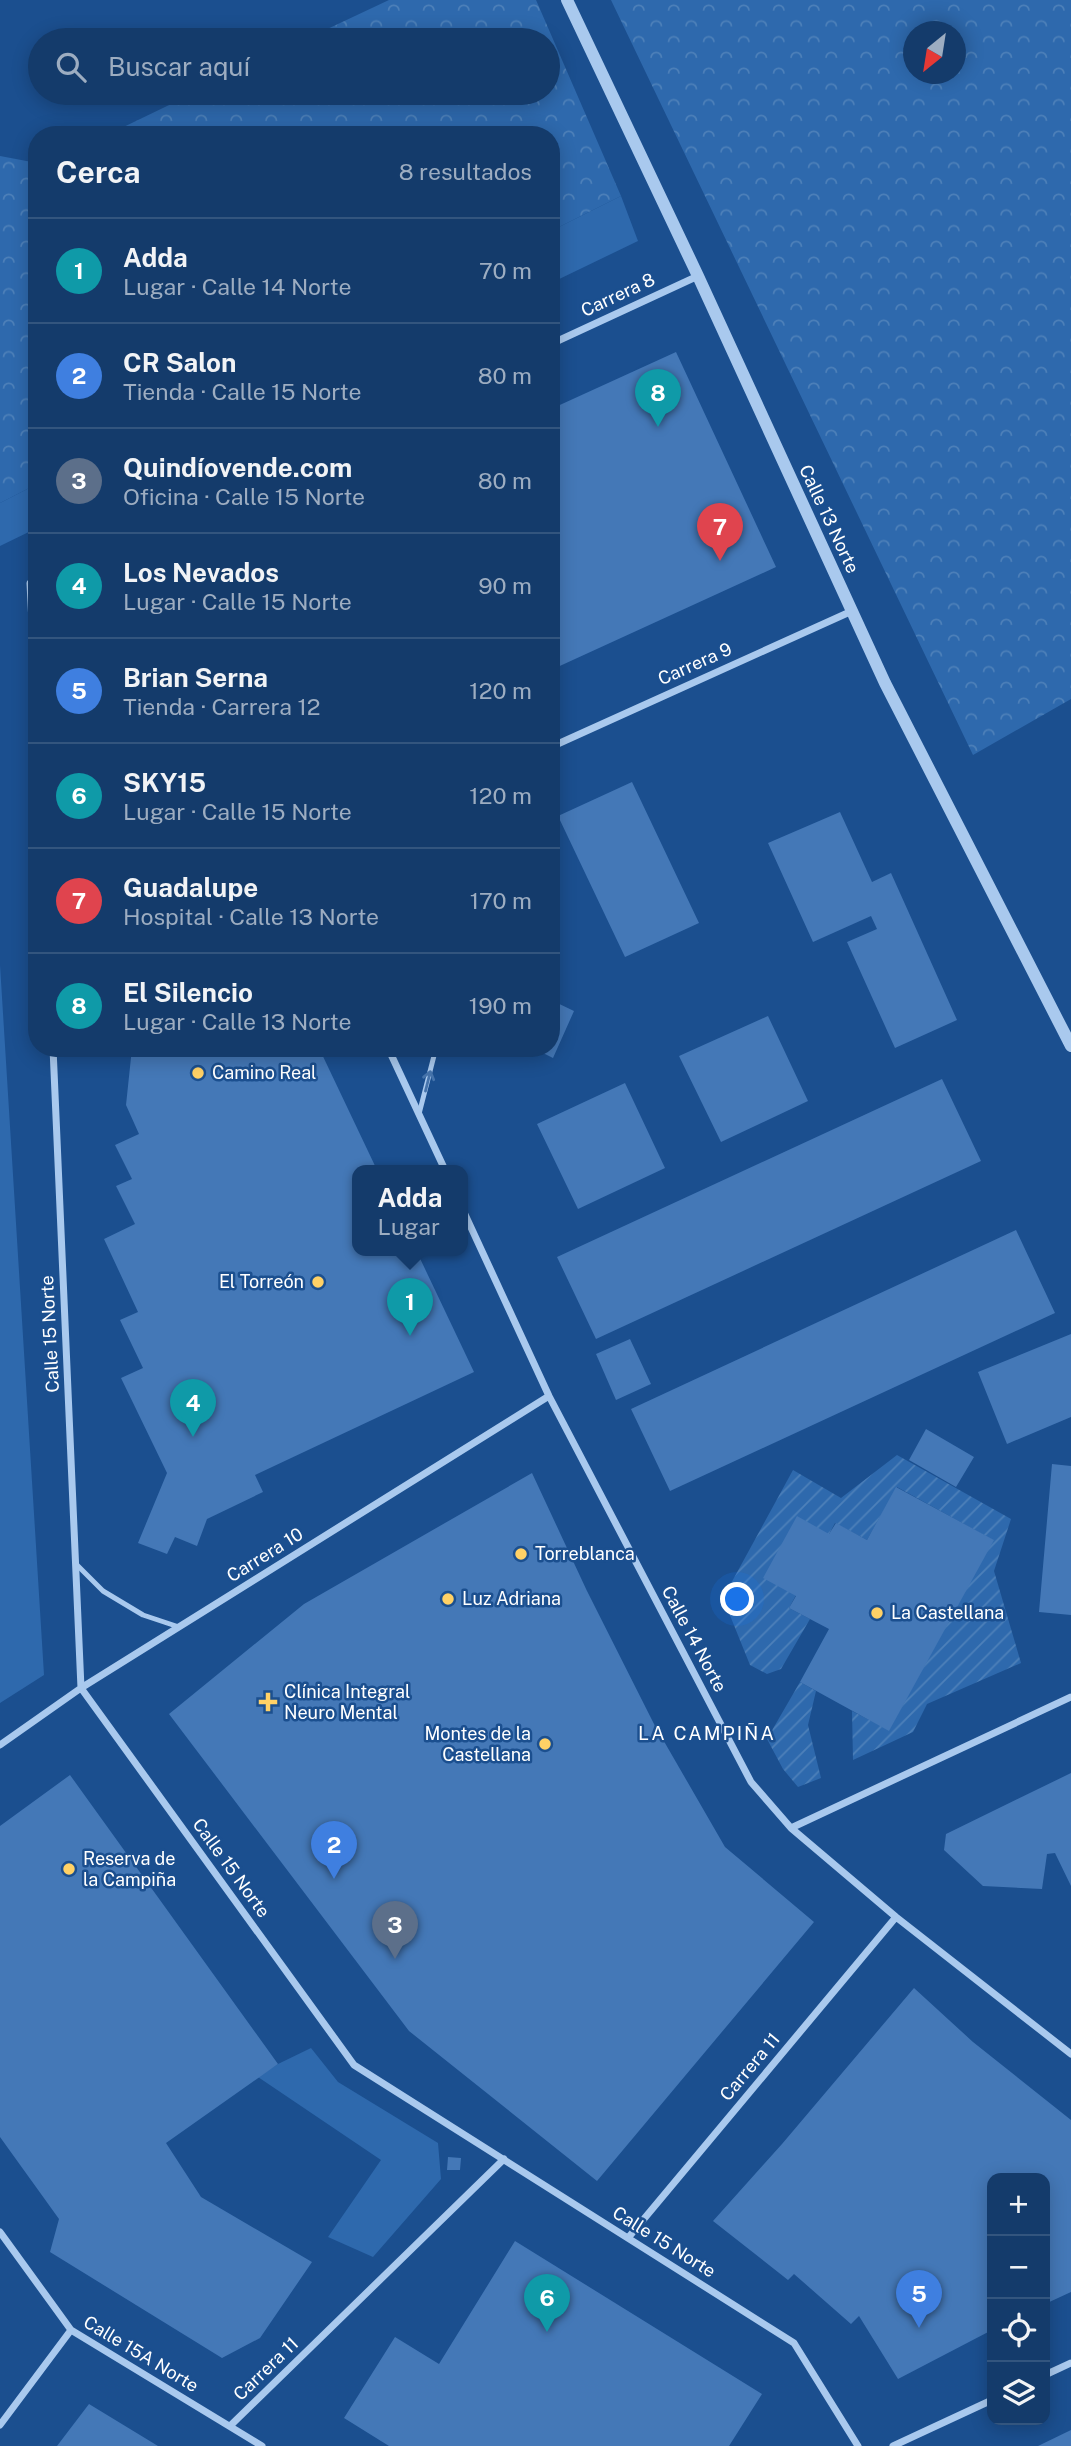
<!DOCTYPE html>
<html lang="es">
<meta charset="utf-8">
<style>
:root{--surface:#143b6b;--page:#214673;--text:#f1f3f6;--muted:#9dadc1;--line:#33557e;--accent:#e797bd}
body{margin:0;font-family:"Public Sans",sans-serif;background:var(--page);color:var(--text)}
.controls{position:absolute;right:21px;bottom:21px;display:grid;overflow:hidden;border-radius:14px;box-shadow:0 4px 18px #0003}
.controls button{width:63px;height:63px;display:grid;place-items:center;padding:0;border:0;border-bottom:2px solid var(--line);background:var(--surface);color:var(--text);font:35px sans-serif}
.compass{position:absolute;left:903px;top:21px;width:63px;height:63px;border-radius:50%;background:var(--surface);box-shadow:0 4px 18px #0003;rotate:210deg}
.you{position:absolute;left:738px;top:1600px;width:24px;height:24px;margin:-18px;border:5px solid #fff;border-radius:50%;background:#1a73e8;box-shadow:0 0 0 10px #1a73e833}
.badge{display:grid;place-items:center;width:46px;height:46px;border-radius:50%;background:var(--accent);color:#fff;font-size:23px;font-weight:700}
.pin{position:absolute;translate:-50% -58px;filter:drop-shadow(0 2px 4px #0008)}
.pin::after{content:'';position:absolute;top:37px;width:24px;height:21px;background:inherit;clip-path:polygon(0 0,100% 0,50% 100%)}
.popup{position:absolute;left:352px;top:1165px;width:116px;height:91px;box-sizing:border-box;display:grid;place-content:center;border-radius:14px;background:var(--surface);filter:drop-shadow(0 2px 5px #0005);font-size:23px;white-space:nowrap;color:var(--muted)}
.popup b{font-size:26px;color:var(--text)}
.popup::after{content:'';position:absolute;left:50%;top:100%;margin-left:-14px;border:14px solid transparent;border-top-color:var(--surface)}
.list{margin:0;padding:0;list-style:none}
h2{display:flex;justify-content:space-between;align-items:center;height:91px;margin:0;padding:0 28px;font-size:30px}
h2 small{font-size:23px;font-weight:400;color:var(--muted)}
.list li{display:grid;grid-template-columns:46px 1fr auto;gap:21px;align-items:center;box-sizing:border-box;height:105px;padding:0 28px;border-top:2px solid var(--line)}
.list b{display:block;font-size:26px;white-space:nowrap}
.list p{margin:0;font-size:23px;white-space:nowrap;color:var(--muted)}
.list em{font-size:23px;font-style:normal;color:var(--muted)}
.icon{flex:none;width:38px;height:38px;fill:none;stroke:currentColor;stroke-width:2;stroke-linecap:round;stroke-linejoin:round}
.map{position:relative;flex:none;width:1071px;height:2446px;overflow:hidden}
.search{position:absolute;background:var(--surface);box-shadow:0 4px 18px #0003;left:28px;top:28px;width:532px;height:77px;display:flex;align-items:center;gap:18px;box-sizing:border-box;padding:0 24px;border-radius:38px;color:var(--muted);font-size:26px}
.panel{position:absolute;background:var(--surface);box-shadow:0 4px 18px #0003;left:28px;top:126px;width:532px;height:931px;border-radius:28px}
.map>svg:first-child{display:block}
</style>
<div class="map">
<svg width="1071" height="2446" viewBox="0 0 1071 2446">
<defs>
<pattern id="forest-crowns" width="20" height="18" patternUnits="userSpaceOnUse" patternTransform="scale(1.75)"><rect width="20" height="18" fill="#2e69ad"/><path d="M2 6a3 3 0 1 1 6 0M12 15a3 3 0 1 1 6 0" fill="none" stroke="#4d80b9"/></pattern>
<pattern id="garden-furrows" width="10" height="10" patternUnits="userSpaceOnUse" patternTransform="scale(1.75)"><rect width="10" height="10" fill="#2e69ad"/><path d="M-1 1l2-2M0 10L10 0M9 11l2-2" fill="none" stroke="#4d80b9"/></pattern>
</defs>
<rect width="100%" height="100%" fill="#1b4f8f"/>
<!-- grass -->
<path fill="#2e69ad" d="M621 196 638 241 551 283V231Z
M37 484V528L0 546V503Z
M0 965 44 1675 0 1703Z
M311 2048 338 2082 438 2143 441 2179 373 2257 328 2237 381 2160 258 2077 278 2064Z"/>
<!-- forest -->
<path fill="url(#forest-crowns)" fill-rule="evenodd" d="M389 0H536L621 196 551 231V135H107L194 93H548V40H304Z
M611 0H1071V699L973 755ZM914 32H956V74H914Z
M0 156 37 163V484L0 503Z"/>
<!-- garden -->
<path fill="url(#garden-furrows)" d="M897 1455 1011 1519 994 1571 1021 1663 927 1704 913 1732 853 1760 852 1711 889 1730 993 1540 897 1487 867 1540 835 1523 789 1608 810 1619 781 1669 767 1674 750 1665 723 1598 793 1470 841 1498Z
M800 1682 816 1691 808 1725 821 1778 798 1787 783 1769 767 1739Z"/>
<!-- building -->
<path fill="#4478b7" d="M676 352 776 567 551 670V409Z
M632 782 699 923 625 957 558 816Z
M840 812 872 882 891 873 957 1020 895 1048 847 942 877 929 871 916 813 942 768 843Z
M551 1000 574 1011 553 1058 533 1048H551Z
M768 1016 808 1101 721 1142 679 1056Z
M132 1048H319L377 1170H358V1250H416L474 1372 255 1475 263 1492 207 1519 197 1546 175 1537 167 1554 138 1543 167 1473 121 1378 143 1368 120 1320 138 1312 104 1239 135 1224 116 1186 132 1179 115 1145 139 1134 126 1105Z
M942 1079 981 1161 596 1339 557 1257Z
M625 1083 665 1168 578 1209 537 1124Z
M1016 1230 1055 1313 670 1491 631 1409Z
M1071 1334V1417L1007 1444 978 1372Z
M630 1339 651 1384 616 1400 596 1354Z
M926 1429 974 1457 956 1487 909 1460Z
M1052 1464 1071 1466V1615L1039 1612Z
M532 1473 587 1591 654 1724 725 1847 814 1922 597 2181 409 2031 169 1714 304 1604Z
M896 1487 994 1540 889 1731 800 1682 829 1629 789 1608 796 1596 763 1578 797 1516 829 1534 836 1523 867 1540Z
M1071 1773V1886L1055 1853 1047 1854 1042 1889 983 1886 944 1850 946 1834Z
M70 1775 278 2064 166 2143 201 2197 312 2262 260 2338 222 2358 50 2252 59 2219 0 2137V1826Z
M914 1988 973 2042 1071 2120V2292L1045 2304V2178H992V2330L898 2379 859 2316 851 2324 794 2274 788 2280 713 2221 782 2144Z
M448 2157 461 2158 460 2170H447Z
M515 2241 762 2394 729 2446H389L344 2418 395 2337 439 2364Z
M89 2404 158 2446H57Z
M1071 2430V2446H1038Z"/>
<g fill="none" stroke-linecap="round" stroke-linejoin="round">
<!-- service -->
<path stroke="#a9c9ee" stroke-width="5" d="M419 1114 436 1048
M76 1564 103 1591 143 1615 179 1627"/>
<!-- minor -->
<path stroke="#a9c9ee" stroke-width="7" d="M551 344 698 276
M37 580 30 583 37 722
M551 747 852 611
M53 1048 81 1688 354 2065 794 2343 858 2446
M388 1048 445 1170
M462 1208 549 1396 751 1782 791 1828 896 1917 1071 2054
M0 1745 81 1688 549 1396
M791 1828 1071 1697
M0 2232 71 2330 262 2446
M628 2238 896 1917
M1045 2375 1071 2363
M0 2425 71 2330
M230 2426 504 2159
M893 2446 992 2400"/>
<!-- tertiary -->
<path stroke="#a9c9ee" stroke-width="12" d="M567 0 698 276 885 683 1071 1046"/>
</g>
<!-- one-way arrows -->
<defs><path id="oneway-shaft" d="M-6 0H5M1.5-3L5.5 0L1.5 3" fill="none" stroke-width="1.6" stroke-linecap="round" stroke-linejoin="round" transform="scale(1.75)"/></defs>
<use stroke="#4674ac" href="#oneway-shaft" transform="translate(428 1081) rotate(-76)"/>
<!-- markers -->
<g fill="#ffd166" stroke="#1b4f8f" stroke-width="2.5">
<circle cx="198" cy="1073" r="7"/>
<circle cx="318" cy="1282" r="7"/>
<circle cx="521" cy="1554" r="7"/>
<circle cx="448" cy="1599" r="7"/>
<circle cx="877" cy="1613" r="7"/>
<path d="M264.5 1691.5h7v7h7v7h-7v7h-7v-7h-7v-7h7z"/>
<circle cx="545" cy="1744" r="7"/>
<circle cx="69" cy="1869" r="7"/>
</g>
<g text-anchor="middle" stroke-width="5" stroke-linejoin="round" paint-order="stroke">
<!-- street labels -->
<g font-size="18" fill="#fff" stroke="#1b4f8f">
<text transform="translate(618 295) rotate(-25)" y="6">Carrera 8</text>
<text transform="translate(829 519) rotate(65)" y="6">Calle 13 Norte</text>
<text transform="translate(695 664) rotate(-24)" y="6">Carrera 9</text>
<text transform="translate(50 1334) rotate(-93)" y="6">Calle 15 Norte</text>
<text transform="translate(265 1555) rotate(-32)" y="6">Carrera 10</text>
<text transform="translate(694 1639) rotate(62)" y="6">Calle 14 Norte</text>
<text transform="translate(231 1868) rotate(54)" y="6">Calle 15 Norte</text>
<text transform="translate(750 2067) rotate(-50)" y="6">Carrera 11</text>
<text transform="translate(664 2242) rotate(32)" y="6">Calle 15 Norte</text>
<text transform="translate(141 2354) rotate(31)" y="6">Calle 15A Norte</text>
<text transform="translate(266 2369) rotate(-44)" y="6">Carrera 11</text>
</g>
<!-- poi labels -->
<g font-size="18" fill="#fff" stroke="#1b4f8f" text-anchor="start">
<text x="212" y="1079">Camino Real</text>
<text x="304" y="1288" text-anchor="end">El Torreón</text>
<text x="535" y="1560">Torreblanca</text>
<text x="462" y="1605">Luz Adriana</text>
<text x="891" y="1619">La Castellana</text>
<text x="284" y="1698">Clínica Integral<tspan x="284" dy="21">Neuro Mental</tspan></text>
<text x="531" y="1740" text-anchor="end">Montes de la<tspan x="531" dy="21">Castellana</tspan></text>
<text x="83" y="1865">Reserva de<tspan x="83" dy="21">la Campiña</tspan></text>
</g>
<!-- neighbourhood labels -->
<g font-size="19" letter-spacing="2" fill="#fff" stroke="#1b4f8f">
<text x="707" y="1740">LA CAMPIÑA</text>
</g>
</g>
</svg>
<div class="controls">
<button>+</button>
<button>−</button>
<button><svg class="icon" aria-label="locate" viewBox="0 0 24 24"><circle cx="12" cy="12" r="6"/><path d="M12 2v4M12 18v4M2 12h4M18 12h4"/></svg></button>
<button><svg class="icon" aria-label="layers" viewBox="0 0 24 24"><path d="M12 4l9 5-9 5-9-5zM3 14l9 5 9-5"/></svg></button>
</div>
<svg class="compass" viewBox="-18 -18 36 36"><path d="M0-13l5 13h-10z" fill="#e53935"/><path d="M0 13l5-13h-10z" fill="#9dadc1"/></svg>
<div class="you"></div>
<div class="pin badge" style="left:410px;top:1336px;background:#0f9aa8">1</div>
<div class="popup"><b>Adda</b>Lugar</div>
<div class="pin badge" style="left:334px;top:1879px;background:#3f7fe0">2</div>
<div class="pin badge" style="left:395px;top:1959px;background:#5c6f8a">3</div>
<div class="pin badge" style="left:193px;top:1437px;background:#0f9aa8">4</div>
<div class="pin badge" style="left:919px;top:2328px;background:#3f7fe0">5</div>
<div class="pin badge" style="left:547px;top:2332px;background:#0f9aa8">6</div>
<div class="pin badge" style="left:720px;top:561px;background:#e0444e">7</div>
<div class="pin badge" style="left:658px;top:427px;background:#0f9aa8">8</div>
<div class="search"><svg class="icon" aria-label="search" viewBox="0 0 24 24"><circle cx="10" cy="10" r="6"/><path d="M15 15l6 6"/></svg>Buscar aquí</div>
<section class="panel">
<h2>Cerca<small>8 resultados</small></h2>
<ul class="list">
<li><span class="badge" style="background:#0f9aa8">1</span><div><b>Adda</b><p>Lugar · Calle 14 Norte</p></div><em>70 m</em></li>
<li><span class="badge" style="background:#3f7fe0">2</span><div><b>CR Salon</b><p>Tienda · Calle 15 Norte</p></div><em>80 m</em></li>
<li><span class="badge" style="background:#5c6f8a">3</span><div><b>Quindíovende.com</b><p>Oficina · Calle 15 Norte</p></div><em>80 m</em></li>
<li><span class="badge" style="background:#0f9aa8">4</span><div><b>Los Nevados</b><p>Lugar · Calle 15 Norte</p></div><em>90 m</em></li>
<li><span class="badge" style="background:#3f7fe0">5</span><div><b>Brian Serna</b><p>Tienda · Carrera 12</p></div><em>120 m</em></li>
<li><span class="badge" style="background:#0f9aa8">6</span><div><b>SKY15</b><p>Lugar · Calle 15 Norte</p></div><em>120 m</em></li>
<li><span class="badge" style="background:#e0444e">7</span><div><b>Guadalupe</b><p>Hospital · Calle 13 Norte</p></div><em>170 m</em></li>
<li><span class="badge" style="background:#0f9aa8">8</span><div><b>El Silencio</b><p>Lugar · Calle 13 Norte</p></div><em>190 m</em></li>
</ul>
</section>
</div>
